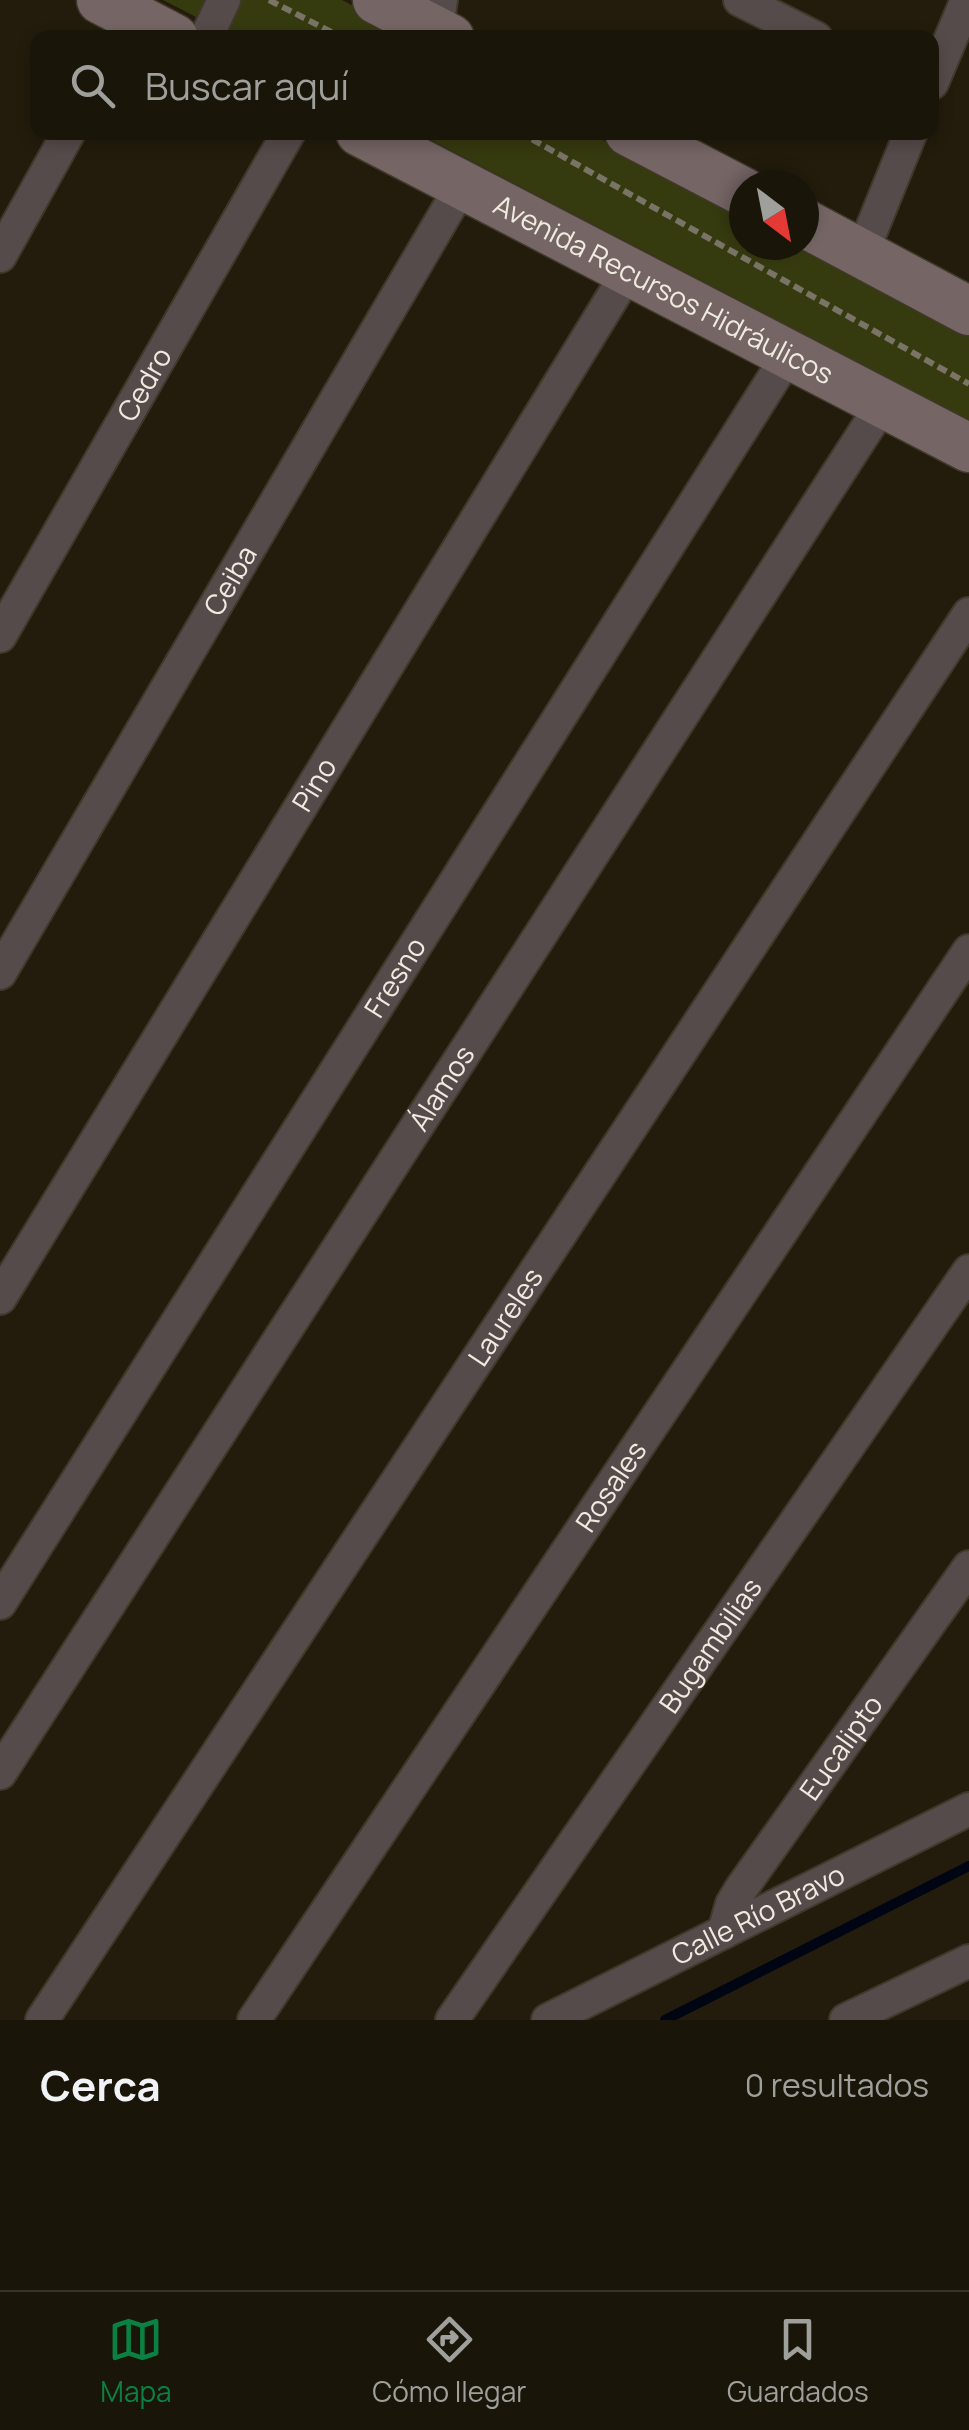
<!DOCTYPE html>
<html lang="es">
<meta charset="utf-8">
<style>
:root{--surface:#1a1509;--page:#272217;--text:#f1f3f6;--muted:#9f9f9c;--line:#38342a;--accent:#0b8043}
body{margin:0;font-family:Manrope,sans-serif;background:var(--page);color:var(--text)}
.compass{position:absolute;left:729px;top:170px;width:90px;height:90px;border-radius:50%;background:var(--surface);box-shadow:0 5px 15px #0003;rotate:148deg}
.list{margin:0;padding:0;list-style:none}
h2{display:flex;justify-content:space-between;align-items:center;height:130px;margin:0;padding:0 40px;font-size:42px}
h2 small{font-size:32px;font-weight:400;color:var(--muted)}
.icon{flex:none;width:55px;height:55px;fill:none;stroke:currentColor;stroke-width:2;stroke-linecap:round;stroke-linejoin:round}
.map{position:relative;flex:none;width:969px;height:2020px;overflow:hidden}
.search{position:absolute;background:var(--surface);box-shadow:0 5px 15px #0003;left:30px;right:30px;top:30px;height:110px;display:flex;align-items:center;gap:25px;box-sizing:border-box;padding:0 35px;border-radius:20px;color:var(--muted);font-size:38px}
.sheet{height:270px;background:var(--surface)}
nav{display:flex;justify-content:space-around;align-items:center;box-sizing:border-box;height:140px;border-top:2px solid var(--line);background:var(--surface);font-size:28px;color:var(--muted)}
nav a{display:grid;justify-items:center;gap:5px}
nav .on{color:var(--accent)}
.map>svg:first-child{display:block}
</style>
<div class="map">
<svg width="969" height="2020" viewBox="0 0 969 2020">
<rect width="100%" height="100%" fill="#231c0c"/>
<!-- green -->
<path fill="#363a0f" d="M163 0H342L412 37H235Z
M418 133H590L744 215V245H800L969 336V420Z"/>
<g fill="none" stroke-linecap="round" stroke-linejoin="round">
<!-- stream -->
<path stroke="#000513" stroke-width="10" d="M665 2020 969 1866"/>
<!-- street casing -->
<g stroke="#40392a" stroke-width="36">
<g id="street">
<path d="M740 0 816 38"/>
<path d="M437 30 441 0"/>
<path d="M206 38 224 0"/>
<path d="M932 83 967 0"/>
<path d="M862 253 911 132"/>
<path d="M0 256 69 132"/>
<path id="s1" d="M0 636 289 132"/>
<path id="s2" d="M0 973 461 187"/>
<path id="s3" d="M0 1298 628 272"/>
<path id="s4" d="M0 1603 789 354"/>
<path id="s5" d="M0 1773 884 402"/>
<path id="s6" d="M724 1932 732 1904 741 1889 969 1567"/>
<path id="s7" d="M42 2020 969 614"/>
<path id="s8" d="M254 2020 969 951"/>
<path id="s9" d="M452 2020 969 1271"/>
<path id="s10" d="M548 2020 969 1809"/>
<path d="M846 2020 969 1961"/>
</g>
</g>
<!-- secondary casing -->
<g stroke="#40392a" stroke-width="51">
<g id="secondary">
<path d="M101 0 174 38"/>
<path d="M377 0 450 38"/>
<path id="s11" d="M360 132 969 448"/>
<path d="M629 132 744 192"/>
<path d="M804 223 969 311"/>
</g>
</g>
<!-- path -->
<path stroke="#7a7466" stroke-width="6" stroke-dasharray="10 5" stroke-linecap="butt" d="M269 0 343 38
M519 132 969 384"/>
<!-- street -->
<use href="#street" stroke="#564b4b" stroke-width="32"/>
<!-- secondary -->
<use href="#secondary" stroke="#756565" stroke-width="48"/>
</g>
<g text-anchor="middle" stroke-width="9" stroke-linejoin="round" paint-order="stroke">
<!-- street labels -->
<g font-size="28" fill="#efebe0" stroke="#191304">
<text dy="10" stroke="none"><textPath href="#s11" startOffset="342">Avenida Recursos Hidráulicos</textPath></text>
<text dy="10" stroke="none"><textPath href="#s1" startOffset="290">Cedro</textPath></text>
<text dy="10" stroke="none"><textPath href="#s2" startOffset="455">Ceiba</textPath></text>
<text dy="10" stroke="none"><textPath href="#s3" startOffset="602">Pino</textPath></text>
<text dy="10" stroke="none"><textPath href="#s4" startOffset="740">Fresno</textPath></text>
<text dy="10" stroke="none"><textPath href="#s5" startOffset="815">Álamos</textPath></text>
<text dy="10" stroke="none"><textPath href="#s7" startOffset="842">Laureles</textPath></text>
<text dy="10" stroke="none"><textPath href="#s8" startOffset="642">Rosales</textPath></text>
<text dy="10" stroke="none"><textPath href="#s9" startOffset="455">Bugambilias</textPath></text>
<text dy="10" stroke="none"><textPath href="#s6" startOffset="220">Eucalipto</textPath></text>
<text dy="10" stroke="none"><textPath href="#s10" startOffset="235">Calle Río Bravo</textPath></text>
</g>
</g>
</svg>
<svg class="compass" viewBox="-18 -18 36 36"><path d="M0-13l5 13h-10z" fill="#e53935"/><path d="M0 13l5-13h-10z" fill="#9f9f9c"/></svg>
<div class="search"><svg class="icon" aria-label="search" viewBox="0 0 24 24"><circle cx="10" cy="10" r="6"/><path d="M15 15l6 6"/></svg>Buscar aquí</div>
</div>
<section class="sheet">
<h2>Cerca<small>0 resultados</small></h2>
<ul class="list">
</ul>
</section>
<nav>
<a class="on"><svg class="icon" aria-label="map" viewBox="0 0 24 24"><path d="M3 6l6-2 6 2 6-2v14l-6 2-6-2-6 2zM9 4v14M15 6v14"/></svg>Mapa</a>
<a><svg class="icon" aria-label="directions" viewBox="0 0 24 24"><path d="M12 3l9 9-9 9-9-9zM9 14v-3h6M13 9l2 2-2 2"/></svg>Cómo llegar</a>
<a><svg class="icon" aria-label="saved" viewBox="0 0 24 24"><path d="M7 4h10v16l-5-4-5 4z"/></svg>Guardados</a>
</nav>
